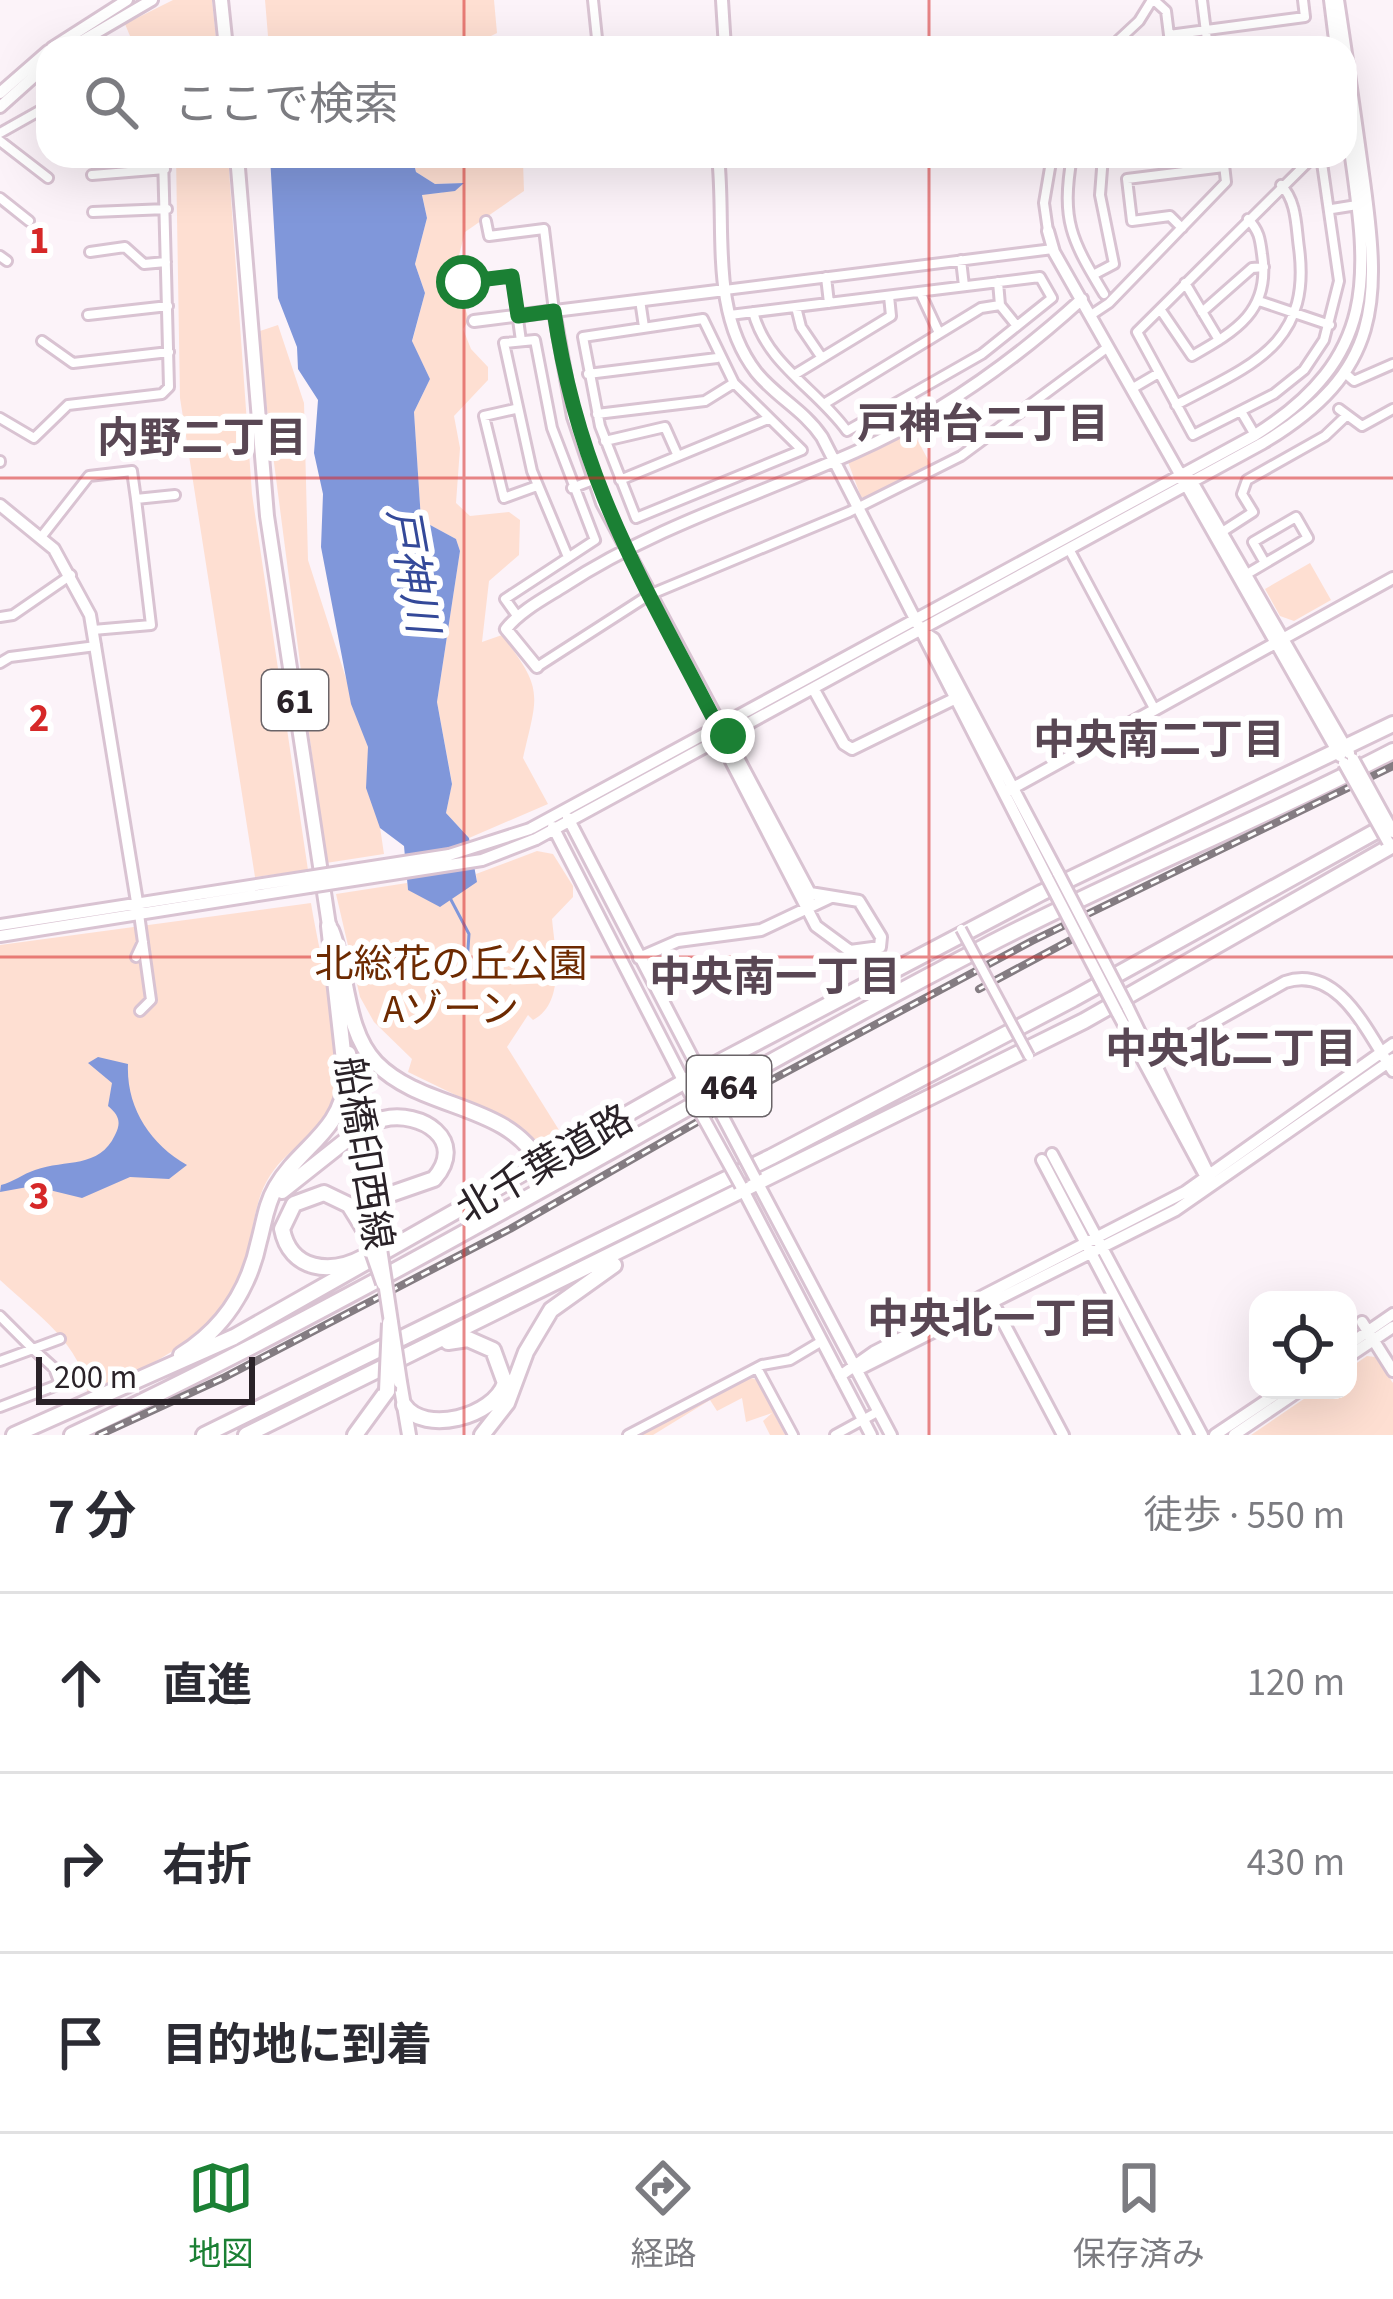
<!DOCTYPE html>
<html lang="ja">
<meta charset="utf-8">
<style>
:root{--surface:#fff;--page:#f7f7f7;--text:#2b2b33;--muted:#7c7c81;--line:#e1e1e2;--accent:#1b8034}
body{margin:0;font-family:"Source Sans 3","Noto Sans JP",sans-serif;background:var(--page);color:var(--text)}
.controls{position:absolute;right:36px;bottom:36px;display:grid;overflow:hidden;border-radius:24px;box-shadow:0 12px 48px #0002}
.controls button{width:108px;height:108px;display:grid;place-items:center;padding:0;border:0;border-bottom:3px solid var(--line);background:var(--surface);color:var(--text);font:60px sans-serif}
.scale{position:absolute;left:36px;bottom:30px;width:219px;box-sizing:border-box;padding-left:12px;border:6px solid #2a2228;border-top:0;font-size:33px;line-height:42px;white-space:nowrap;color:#2a2228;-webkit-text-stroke:9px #fff;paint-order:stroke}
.stop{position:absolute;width:36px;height:36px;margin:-27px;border:9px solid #1b8034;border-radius:50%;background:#fff}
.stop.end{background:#1b8034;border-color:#fff;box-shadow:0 3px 12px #0008}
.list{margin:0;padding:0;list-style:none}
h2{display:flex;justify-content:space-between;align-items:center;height:156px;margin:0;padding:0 48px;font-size:51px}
h2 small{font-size:39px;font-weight:400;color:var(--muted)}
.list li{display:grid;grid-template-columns:78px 1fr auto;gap:36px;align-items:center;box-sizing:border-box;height:180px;padding:0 48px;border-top:3px solid var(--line)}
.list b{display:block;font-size:45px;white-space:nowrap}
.list em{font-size:39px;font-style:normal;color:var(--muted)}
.icon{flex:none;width:66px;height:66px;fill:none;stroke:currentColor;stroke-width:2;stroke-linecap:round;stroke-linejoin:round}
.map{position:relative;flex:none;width:1393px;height:1435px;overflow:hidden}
.search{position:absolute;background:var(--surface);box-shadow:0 12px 48px #0002;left:36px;right:36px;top:36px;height:132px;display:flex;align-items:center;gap:30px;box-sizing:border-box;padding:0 42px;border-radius:36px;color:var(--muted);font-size:45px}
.sheet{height:696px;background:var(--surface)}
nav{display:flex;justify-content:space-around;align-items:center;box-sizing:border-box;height:168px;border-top:3px solid var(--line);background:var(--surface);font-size:33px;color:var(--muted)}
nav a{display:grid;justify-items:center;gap:6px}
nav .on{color:var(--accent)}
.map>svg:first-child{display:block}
</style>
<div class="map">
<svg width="1393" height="1435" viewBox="0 0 1393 1435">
<rect width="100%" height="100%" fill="#fcf3f9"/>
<!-- green -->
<path fill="#fedfd2" d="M173 0H212L217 48H135L125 24Z
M265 0H494L497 33 467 48H269Z
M176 156H228L252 494 308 870 255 877 180 398Z
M412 156H504L523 162 524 191 465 232 454 275 469 320 463 329 471 349 488 367V380L454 416 460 448 456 503 470 516 509 512 520 520 519 555 489 581 482 642 502 635C544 690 538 693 523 758L548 804 469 838 446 813 452 783 437 702 460 551 456 539 421 520 414 412 430 379 412 342 425 293 415 264 427 218 422 194 441 193 464 183 435 184 416 172Z
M278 325 304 403 308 560 368 747 384 854 326 863 257 332Z
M912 430 932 467 868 499 861 497 848 462Z
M1310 563 1331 600 1294 621 1280 616 1265 589Z
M537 851 553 854 573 886V897L552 919C555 951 566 1003 533 1020L528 1015 507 1047 564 1138 538 1145 503 1118 408 1072 412 1059 374 1022 360 997 336 894 407 883 408 890 477 882 476 874Z
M311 903C318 948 345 1054 336 1093 328 1130 294 1143 274 1170 256 1193 255 1221 248 1248 225 1338 164 1356 88 1396 83 1344 36 1314 0 1280V945Z
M1367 1356 1375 1357 1393 1383V1435H1251L1317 1390H1348V1369Z
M749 1377 757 1380 785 1435H770L763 1421 772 1413 746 1422 742 1398 717 1411 710 1400 653 1435H640Z"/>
<!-- water -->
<path fill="#8097da" d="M270 156H412L416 172 435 184 464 183 455 191 422 195 427 218 415 264 425 293 412 341 430 379 414 412 421 520 456 539 460 551 437 702 452 784 446 813 469 838 477 882 440 907 408 890 404 846 380 828 366 788 368 747 351 704 321 547 323 494 314 453 318 400 298 369 297 347 278 298Z
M98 1057 128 1064C126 1107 150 1144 187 1165L169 1179 130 1177 82 1198 33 1186 0 1192 1 1185C13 1182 23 1174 35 1170 66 1159 99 1169 115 1135 121 1123 120 1116 108 1106L112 1083 88 1063Z"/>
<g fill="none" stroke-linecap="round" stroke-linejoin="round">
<!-- stream -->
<path stroke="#8097da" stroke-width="3" d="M449 896 469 934 466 979"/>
<!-- street casing -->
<g stroke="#d9c3d2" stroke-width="14">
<path id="street" d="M593 0 598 48
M1154 0 1166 11 1169 35 1305 17 1303 0
M1202 0 1208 48
M1110 48 1139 21 1152 0
M0 133 48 106
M0 141 48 178
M1072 156C1061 221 1071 239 1104 294
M1314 156 1137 332 1193 435 1274 394 1304 370 1324 340 1339 281 1321 156
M92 175 165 169
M0 198 29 221
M1332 209 1357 205
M93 212 167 209
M486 221 489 236 544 229 554 311
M1182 228 1170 216 1132 221 1127 179 1224 167
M1048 231 1044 203 1052 156
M90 252 125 247 144 264 166 262
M0 256 7 261
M961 260 964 286
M1093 275 1114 264 1100 195 1103 156
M826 277 829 303
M463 282 512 276 521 341
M998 282 1000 305 1017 326
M1185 283 1219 340
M725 290 1053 249
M920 292 939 333
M640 300 644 327
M1259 301 1330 325
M796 307 801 327 822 358
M1160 309 1192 356C1236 331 1271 311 1262 254 1260 238 1259 231 1248 219
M1202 312 1252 268 1264 267
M88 315 168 306
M730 315 1040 277 1052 298 982 354 847 431C817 389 767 365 753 312
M1091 315 1109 303 1226 182 1223 156
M703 319 734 383 802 450 636 518 600 426 583 337Z
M42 341 73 363 169 352
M588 374 717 358
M1346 374 1354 381 1393 364
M794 375 891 316 889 296
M1133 388 1157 374
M827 402 981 308 1000 305
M1176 405C1249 366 1312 346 1299 248 1296 227 1297 201 1281 185
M515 409 484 416 504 498 537 486
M1339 409 1362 426 1393 409
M1242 413 1255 435
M597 414 705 401 734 383
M0 418 34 438 68 405 162 394 169 387 163 156
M605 441 665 427 677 454
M0 461V462
M620 480 768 419
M572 488 593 480
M1222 532 1253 512 1242 494 1247 480 1325 436 1346 416
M42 536 89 476 132 471 136 499 175 495
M1069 549 1155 710
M1247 574 1308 538 1296 517 1253 542 1265 563
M0 617 13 615 71 575
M518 617 505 599 595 540 552 428 535 340 504 343 532 471 568 557
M93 630 151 625 136 499
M0 663 10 657 96 646
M537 667 649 595 849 512 961 456 1108 347
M139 914 151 1000 140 1011
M136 957 143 942
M0 1316 33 1349 60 1339
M0 1361 33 1349 54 1368 60 1384 0 1407
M757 1368 793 1435
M628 1435 762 1365 790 1360 822 1341
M835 1435 879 1411"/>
</g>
<!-- secondary casing -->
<g stroke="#d9c3d2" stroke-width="16">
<path id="secondary" d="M722 0 725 48
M1330 0 1336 48
M52 48 127 0
M70 48 152 0
M0 93 48 51
M0 107 48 64
M718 156C726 228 709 311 756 372 776 397 804 410 822 437L1048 879
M1048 231 1054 252 1340 756
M554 311 573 417 602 503 810 893 806 910
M474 321 725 290
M1190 478 1349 753
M0 505 54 549 90 615 139 914
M922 631 934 639 1058 873
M537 667 506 629C520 611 545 598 564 586 656 526 756 496 855 452 939 415 1014 361 1082 299
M813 688 844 744 852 749 954 699
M719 738 816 926 850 951 880 947 881 937 859 901 810 893
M1004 793 1393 578
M568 818 703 1078
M553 827 687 1088
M530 829 1255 435C1393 348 1364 258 1345 114
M536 839 1263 443C1383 371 1381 302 1363 174 1355 116 1347 58 1338 0
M0 925 308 877
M0 936 309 887
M639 958 678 941 761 930 831 897
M1127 1006 1211 1179
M1117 1012 1208 1181
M1153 1056 1285 982C1339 964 1368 1034 1393 1071
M1052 1154 1202 1435
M1042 1160 1187 1435
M755 1178 891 1435
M741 1186 871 1435
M993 1303 1063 1435
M1362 1322 1393 1371
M1348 1345 1393 1314
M1348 1357 1393 1327
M863 1367 1176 1210 1393 1059
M840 1376 874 1352 1185 1192 1393 1044
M1215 1435 1282 1390
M1234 1435 1300 1390"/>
</g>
<!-- primary casing -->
<g stroke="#d9c3d2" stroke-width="18">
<path id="primary" d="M221 0 226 48
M237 156 267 516 330 932
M349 1053 379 1242
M400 1382 409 1435"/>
</g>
<!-- highway casing -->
<g stroke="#d9c3d2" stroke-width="20">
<path id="highway" d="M331 930C348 971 344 1030 376 1063 423 1111 508 1102 541 1165
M282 1191 354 1134
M374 1209 388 1195 434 1179C468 1140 421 1110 383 1119
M364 1257C331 1275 290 1271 282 1229L294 1204 324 1193 349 1205 367 1234
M181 1355C223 1329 249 1289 259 1241 264 1223 266 1204 276 1187 300 1146 342 1132 346 1079L329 926
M404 1405C424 1435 494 1417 505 1383L493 1350 468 1339 448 1342
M14 1435 234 1337 710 1067 1041 893 1393 724
M72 1435C385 1289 678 1106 984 947 1118 877 1259 821 1393 751
M204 1435 771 1157 1073 999 1389 824
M246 1435 1084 1021 1393 845
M355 1435 387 1391
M482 1435 507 1403 526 1352 551 1310 614 1265"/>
</g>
<!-- street -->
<use href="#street" stroke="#fff" stroke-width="8"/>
<!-- secondary -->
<use href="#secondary" stroke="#fff" stroke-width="10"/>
<!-- primary -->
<use href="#primary" stroke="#fff" stroke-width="12"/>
<!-- highway -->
<use href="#highway" stroke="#fff" stroke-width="14"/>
<!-- rail casing -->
<g stroke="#847c82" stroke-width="8">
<path id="rail" d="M979 989 1080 935
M99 1435 223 1378 510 1229 762 1085 1032 941 1393 766"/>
</g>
<!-- rail -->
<use href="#rail" stroke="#fff" stroke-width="3" stroke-dasharray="9" stroke-linecap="butt"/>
<!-- street-bridge casing -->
<g stroke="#d9c3d2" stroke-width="14" stroke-linecap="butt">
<path id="street-bridge" d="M961 929 1029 1056"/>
</g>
<!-- secondary-bridge casing -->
<g stroke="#d9c3d2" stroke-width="16" stroke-linecap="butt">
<path id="secondary-bridge" d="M1353 759 1393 832
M1344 763 1388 842
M1058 873 1127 1006
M308 877 449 855 530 829
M1048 879 1117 1012
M309 887 482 860 536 839
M704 1081 755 1178
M688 1090 741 1186"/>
</g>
<!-- primary-bridge casing -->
<g stroke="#d9c3d2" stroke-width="18" stroke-linecap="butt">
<path id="primary-bridge" d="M379 1242 400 1382"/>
</g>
<!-- highway-bridge casing -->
<g stroke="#d9c3d2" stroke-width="20" stroke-linecap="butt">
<path id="highway-bridge" d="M367 1234 384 1283
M387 1391 390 1323"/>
</g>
<!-- street-bridge -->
<use href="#street-bridge" stroke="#fff" stroke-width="8"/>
<!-- secondary-bridge -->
<use href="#secondary-bridge" stroke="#fff" stroke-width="10"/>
<!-- primary-bridge -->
<use href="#primary-bridge" stroke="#fff" stroke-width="12"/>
<!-- highway-bridge -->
<use href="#highway-bridge" stroke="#fff" stroke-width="14"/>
</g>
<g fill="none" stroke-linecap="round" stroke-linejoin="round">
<!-- route -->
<path stroke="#1b8034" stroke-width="15" d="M463 282 512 276 518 316 554 311C578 480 643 581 719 729L728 736"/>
</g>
<!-- grid -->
<path fill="none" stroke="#d62828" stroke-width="3" stroke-opacity="0.55" d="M464 0V48M929 0V48M464 156V1435M929 156V1435M0 478H1393M0 957H1393"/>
<g text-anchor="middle" stroke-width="12" stroke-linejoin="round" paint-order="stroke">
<!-- shield labels -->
<g fill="#fff" stroke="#6a6468" stroke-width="3">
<rect x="262" y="670" width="66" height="60" rx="9"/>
<rect x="687" y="1056" width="84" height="60" rx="9"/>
</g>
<g font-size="36" font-weight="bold" fill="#2a2228">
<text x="295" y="713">61</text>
<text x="729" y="1099">464</text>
</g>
<!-- park labels -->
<g font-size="39" fill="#6d2a01" stroke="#fff">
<text x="451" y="977">北総花の丘公園<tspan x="451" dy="45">Aゾーン</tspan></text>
</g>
<!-- street labels -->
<g font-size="39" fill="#2a2228" stroke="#fff">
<text transform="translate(365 1153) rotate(81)" y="14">船橋印西線</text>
<text transform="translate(544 1163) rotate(-30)" y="14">北千葉道路</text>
</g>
<!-- neighbourhood labels -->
<g font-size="42" font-weight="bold" fill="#594754" stroke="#fff">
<text x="983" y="438">戸神台二丁目</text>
<text x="202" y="452">内野二丁目</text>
<text x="1159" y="754">中央南二丁目</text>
<text x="775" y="991">中央南一丁目</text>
<text x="1231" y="1063">中央北二丁目</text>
<text x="993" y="1333">中央北一丁目</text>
</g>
<!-- water labels -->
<g font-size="42" font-style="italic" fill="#344999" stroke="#fff">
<text transform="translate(414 570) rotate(80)" y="15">戸神川</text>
</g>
</g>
<g font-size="39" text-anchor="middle" font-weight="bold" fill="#d62828" stroke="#fff" stroke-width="12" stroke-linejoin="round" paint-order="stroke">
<text x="39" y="253">1</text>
<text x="39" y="731">2</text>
<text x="39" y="1209">3</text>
</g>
</svg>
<div class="controls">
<button><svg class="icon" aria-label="locate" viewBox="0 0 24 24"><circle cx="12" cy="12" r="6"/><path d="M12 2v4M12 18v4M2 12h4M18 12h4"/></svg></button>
</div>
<div class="scale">200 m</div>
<div class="stop" style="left:463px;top:282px"></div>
<div class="stop end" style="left:728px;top:736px"></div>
<div class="search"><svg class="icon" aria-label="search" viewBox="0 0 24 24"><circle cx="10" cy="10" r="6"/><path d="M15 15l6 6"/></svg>ここで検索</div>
</div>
<section class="sheet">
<h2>7 分<small>徒歩 · 550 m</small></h2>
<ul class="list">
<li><svg class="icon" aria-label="ahead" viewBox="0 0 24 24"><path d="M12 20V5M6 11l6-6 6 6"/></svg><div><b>直進</b></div><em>120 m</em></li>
<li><svg class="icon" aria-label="right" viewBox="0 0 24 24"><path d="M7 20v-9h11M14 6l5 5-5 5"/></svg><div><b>右折</b></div><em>430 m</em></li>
<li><svg class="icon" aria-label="arrive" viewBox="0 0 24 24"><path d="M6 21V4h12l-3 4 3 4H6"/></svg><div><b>目的地に到着</b></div></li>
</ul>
</section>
<nav>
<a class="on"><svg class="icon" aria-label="map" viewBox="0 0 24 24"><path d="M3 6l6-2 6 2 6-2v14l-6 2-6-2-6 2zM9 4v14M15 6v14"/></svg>地図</a>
<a><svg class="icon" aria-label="directions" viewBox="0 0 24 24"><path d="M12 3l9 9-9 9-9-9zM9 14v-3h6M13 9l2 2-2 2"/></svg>経路</a>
<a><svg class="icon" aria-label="saved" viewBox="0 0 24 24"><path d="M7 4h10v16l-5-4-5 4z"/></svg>保存済み</a>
</nav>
